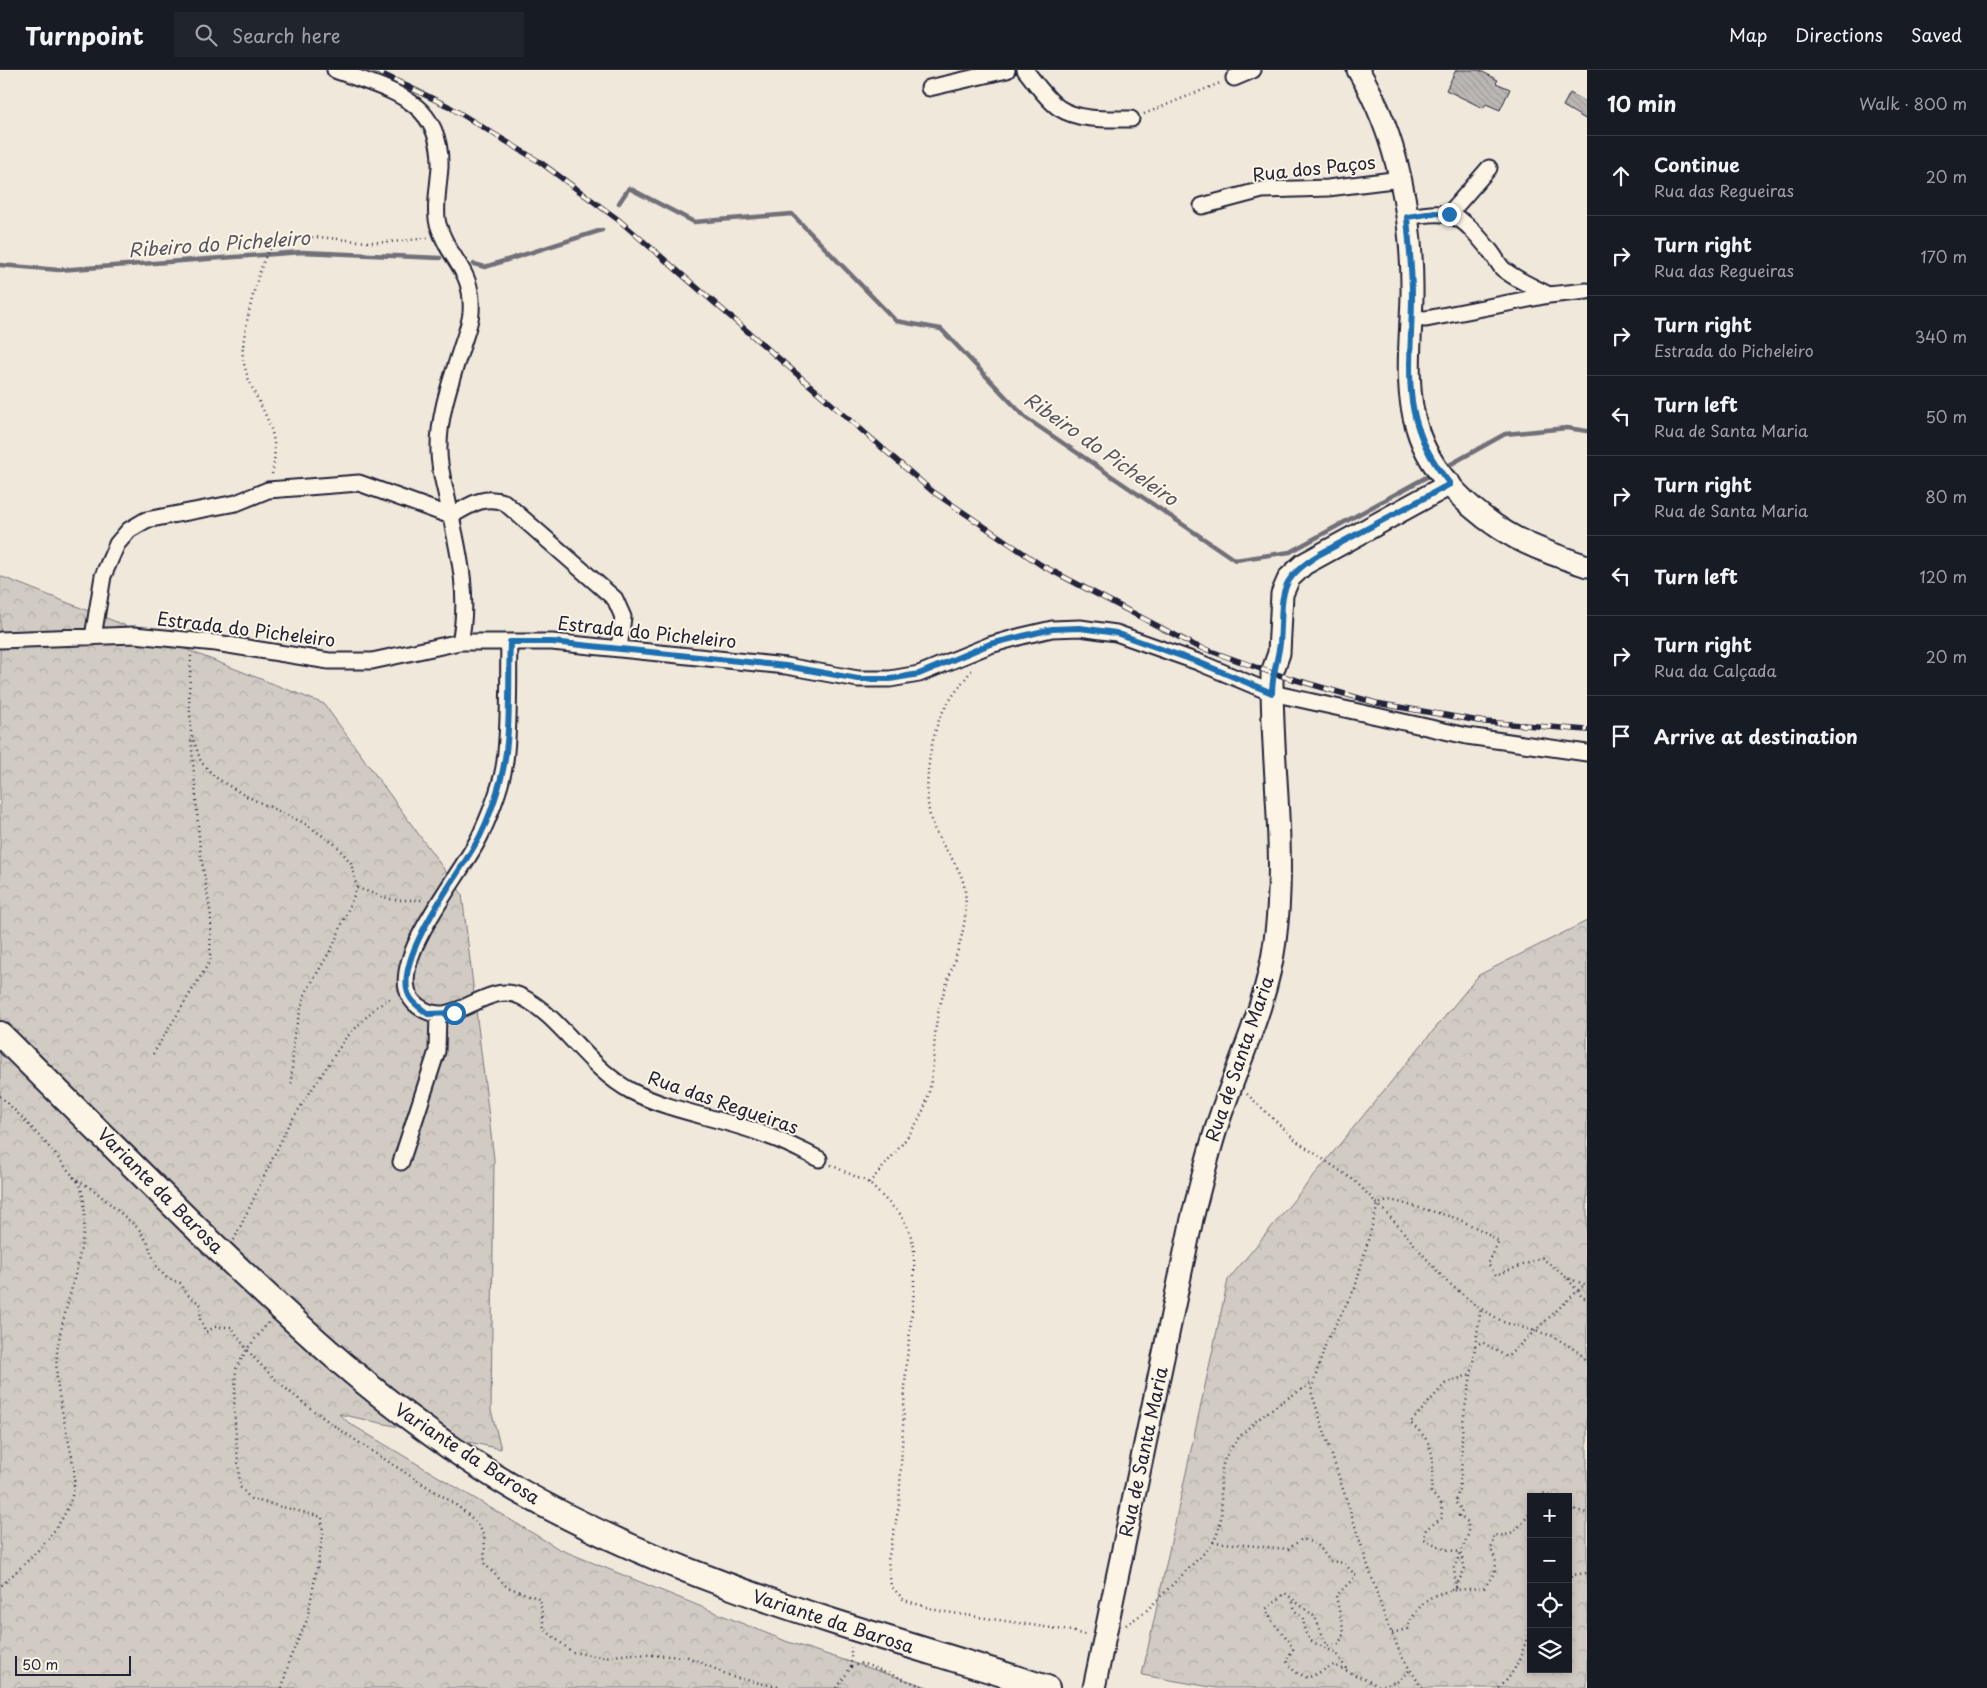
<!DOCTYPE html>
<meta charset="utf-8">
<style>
:root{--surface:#171b24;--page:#20242c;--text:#f1f3f6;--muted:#9ea1a6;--line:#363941}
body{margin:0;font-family:"Playpen Sans",sans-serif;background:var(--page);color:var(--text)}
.controls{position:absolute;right:15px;bottom:15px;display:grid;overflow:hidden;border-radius:0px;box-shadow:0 2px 8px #0003}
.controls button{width:45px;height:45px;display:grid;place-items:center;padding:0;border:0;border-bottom:1px solid var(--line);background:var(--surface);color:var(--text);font:25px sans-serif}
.scale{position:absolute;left:15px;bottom:12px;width:116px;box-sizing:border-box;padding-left:5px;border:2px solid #22223b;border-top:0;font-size:14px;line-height:18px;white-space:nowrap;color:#22223b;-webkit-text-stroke:4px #fcf5e5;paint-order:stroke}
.stop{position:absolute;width:15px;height:15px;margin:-11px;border:4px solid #1f6fb2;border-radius:50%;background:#fff}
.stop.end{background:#1f6fb2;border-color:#fff;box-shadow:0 1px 5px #0008}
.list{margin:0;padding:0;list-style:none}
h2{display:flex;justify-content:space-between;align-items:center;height:65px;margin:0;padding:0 20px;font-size:21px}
h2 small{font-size:16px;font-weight:400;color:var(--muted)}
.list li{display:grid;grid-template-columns:32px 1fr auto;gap:15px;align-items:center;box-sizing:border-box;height:80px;padding:0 20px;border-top:1px solid var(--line)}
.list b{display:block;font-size:19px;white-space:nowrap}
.list p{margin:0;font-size:16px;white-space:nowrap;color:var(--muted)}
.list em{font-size:16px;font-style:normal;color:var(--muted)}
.icon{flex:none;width:28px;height:28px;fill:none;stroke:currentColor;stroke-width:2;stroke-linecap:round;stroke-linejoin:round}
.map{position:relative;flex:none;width:1587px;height:1618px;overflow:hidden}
header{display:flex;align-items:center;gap:30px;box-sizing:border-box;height:70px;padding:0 25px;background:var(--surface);border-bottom:1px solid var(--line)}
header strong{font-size:24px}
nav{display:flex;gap:28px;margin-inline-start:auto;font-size:18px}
.search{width:350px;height:45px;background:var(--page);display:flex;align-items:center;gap:12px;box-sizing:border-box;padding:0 18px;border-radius:0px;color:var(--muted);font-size:19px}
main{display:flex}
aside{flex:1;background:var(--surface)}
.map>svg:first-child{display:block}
</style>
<header>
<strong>Turnpoint</strong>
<div class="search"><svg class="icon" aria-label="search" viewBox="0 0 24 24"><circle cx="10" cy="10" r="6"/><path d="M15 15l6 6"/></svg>Search here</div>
<nav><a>Map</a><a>Directions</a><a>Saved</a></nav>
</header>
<main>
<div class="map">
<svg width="1587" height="1618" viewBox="0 0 1587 1618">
<defs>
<pattern id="forest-crowns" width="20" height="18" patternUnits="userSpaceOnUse" patternTransform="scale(1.25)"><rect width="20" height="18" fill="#d1cbc3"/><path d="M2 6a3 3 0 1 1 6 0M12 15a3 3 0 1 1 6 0" fill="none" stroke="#b3aea8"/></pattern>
<pattern id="building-back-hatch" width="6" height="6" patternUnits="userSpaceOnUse" patternTransform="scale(1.25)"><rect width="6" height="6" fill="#bcb7b3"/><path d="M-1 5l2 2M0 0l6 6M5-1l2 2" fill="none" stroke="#a19d9b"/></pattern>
</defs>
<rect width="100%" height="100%" fill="#efe8db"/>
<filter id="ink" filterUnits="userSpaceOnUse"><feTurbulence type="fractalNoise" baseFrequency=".02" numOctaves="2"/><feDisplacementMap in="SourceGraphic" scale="10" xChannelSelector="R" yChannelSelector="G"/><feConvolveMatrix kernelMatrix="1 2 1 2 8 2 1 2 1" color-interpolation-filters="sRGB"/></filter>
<g filter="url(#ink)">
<!-- forest -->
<path fill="url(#forest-crowns)" stroke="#7a767f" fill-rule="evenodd" d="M0 506 324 634 462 824 494 1089 491 1340 501 1379 339 1344 349 1353 559 1479 788 1572 931 1618H0Z
M1587 851V1618H1216L1142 1605 1228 1210 1479 905ZM1531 1427H1568V1599H1531Z"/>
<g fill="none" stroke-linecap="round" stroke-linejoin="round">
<!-- stream -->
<path stroke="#716f79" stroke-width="4.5" d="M619 133 629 118 694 152 792 144 896 251 941 259 1026 348 1235 490 1290 482 1432 404
M474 194 485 197 602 160
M0 195 59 200 302 182 440 188
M1444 398 1505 364 1567 358 1587 361"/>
</g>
<!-- building -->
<path fill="url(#building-back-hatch)" stroke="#22223b" d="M1456 0H1479L1498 10 1496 13 1510 19 1500 40 1486 34 1483 38 1446 20Z
M1570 23 1587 33V50L1563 36Z"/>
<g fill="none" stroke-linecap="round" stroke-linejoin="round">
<!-- street casing -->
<g stroke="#22223b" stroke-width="19">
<path id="street" d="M335 0C388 20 442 29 440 97 439 113 434 140 438 154 449 192 474 198 471 243 470 254 465 266 462 276 451 311 438 345 439 382 439 396 443 410 446 423 456 472 471 522 460 572
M1025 0C1035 12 1046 29 1059 38 1079 51 1108 49 1131 49
M1234 8 1253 0
M929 18 1007 0
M1202 136 1262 120 1328 118 1401 109
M1449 144 1489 98
M1407 147C1455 139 1460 144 1491 182 1495 187 1498 193 1502 198 1514 209 1534 217 1549 225
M1412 248 1426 249 1549 225 1587 221
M93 567 103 506 117 474 129 460 146 450 236 433 268 420 359 413 451 446C469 436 482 425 504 432L615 529 623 547 619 579
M0 570 134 565 216 573 329 591H372L460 572H552L786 596 858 609H890L919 604 990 575 1022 566 1052 559 1080 558 1116 563 1198 592 1272 623 1467 666 1587 683
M509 572C508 611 510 652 505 691 502 715 491 742 481 764 464 802 398 877 407 919 409 927 412 932 418 936 454 964 485 908 522 927 561 947 588 998 631 1021 674 1043 724 1048 768 1066 786 1072 802 1081 819 1089
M401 1092 437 981 438 944"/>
</g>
<!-- secondary casing -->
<g stroke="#22223b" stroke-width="25">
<path id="secondary" d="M1358 0C1398 66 1413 149 1412 226 1411 268 1404 317 1417 358 1430 404 1475 446 1516 468 1539 480 1563 488 1587 496
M1094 1618 1192 1149C1201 1114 1209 1078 1221 1044 1241 986 1267 932 1275 871 1287 782 1271 693 1272 603L1279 583 1282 524 1289 508 1304 494 1450 414"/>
</g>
<!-- primary casing -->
<g stroke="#22223b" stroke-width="28">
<path id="primary" d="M0 964C63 1026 126 1088 189 1151 290 1249 393 1348 516 1419 683 1515 866 1560 1047 1618"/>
</g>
<!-- path -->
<path stroke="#22223b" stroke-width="2.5" stroke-dasharray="1 4" stroke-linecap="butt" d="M1144 44 1220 13
M272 404C284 352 251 334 243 289 240 270 258 199 268 182 271 177 281 171 287 170 318 162 354 174 386 172 400 172 414 169 428 168
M191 586 189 624 191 662 201 692 215 707 244 725 304 753 336 775 351 793 357 818 333 876 305 924 294 964 291 1016
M357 818 393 830H423
M153 984 210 891 211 846 200 780 191 666
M1247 1024 1298 1072 1355 1111 1394 1151 1444 1209 1474 1234 1503 1252 1553 1266 1580 1283 1587 1293
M0 1026C23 1048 44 1070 64 1095 69 1102 77 1109 80 1116 97 1158 62 1237 57 1283 54 1313 63 1344 69 1373 72 1389 77 1406 73 1422 63 1462 28 1490 0 1517
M831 1095 869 1113 900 1144 909 1160 914 1177V1221L906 1298 899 1436 888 1490 891 1516 904 1530 939 1541 1071 1561 1088 1566
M73 1107 95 1121 139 1159 147 1172 157 1198 167 1208 180 1213 188 1225 201 1235 200 1250 206 1262 215 1257H232C265 1317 359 1372 415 1409 433 1421 476 1443 483 1464 486 1472 484 1485 485 1494L507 1517 540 1529 544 1559 572 1582 602 1587 633 1584 688 1587 733 1607 782 1618
M869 1113C888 1091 909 1069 922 1043 937 1011 931 972 939 939 949 900 970 862 965 821 962 795 940 777 932 753 922 725 929 664 945 638 953 624 964 611 973 598
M234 1170 288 1056 345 969 375 938 393 927
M1568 1209 1583 1228H1587
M268 1253 247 1279 236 1299 234 1340 240 1417 251 1429 322 1447 323 1466 307 1550 290 1588 282 1618
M1475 1276 1481 1239
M1541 1427 1543 1423 1551 1427
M1568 1432 1576 1440 1587 1443
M1213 1472 1288 1479 1302 1469 1317 1474 1330 1491 1344 1493 1356 1506 1336 1526 1344 1563 1339 1574 1327 1576 1315 1547 1285 1523 1266 1539C1274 1559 1285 1561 1293 1579L1286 1591 1295 1602 1308 1608 1334 1595 1379 1616 1397 1612 1410 1600
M1568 1511 1573 1505 1587 1503
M1456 1517 1465 1498 1460 1482 1444 1479 1424 1469 1426 1459 1442 1448 1441 1434 1431 1422C1434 1391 1437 1373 1410 1353L1445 1314 1473 1303
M1451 1520 1456 1518 1454 1498 1468 1465V1452L1459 1446 1462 1440 1455 1432C1465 1407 1460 1379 1463 1352 1466 1327 1473 1302 1475 1276L1482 1272 1507 1287 1585 1214
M1293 1532 1295 1541 1303 1548 1305 1562 1311 1571 1337 1584 1348 1602
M1126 1555 1145 1542 1212 1475C1229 1443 1217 1429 1222 1399 1228 1363 1283 1331 1312 1313
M1392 1563 1407 1559C1425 1518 1444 1521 1484 1518 1494 1504 1501 1496 1491 1480L1494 1465C1513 1468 1520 1456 1531 1442
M851 1597 862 1593 926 1618
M837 1618 851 1597V1577
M1422 1618 1402 1587 1384 1545 1311 1321 1326 1273 1355 1218 1378 1134 1391 1130 1456 1148 1483 1161 1499 1172 1488 1194 1496 1205 1542 1188 1567 1208 1587 1215
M1499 1618C1518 1601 1522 1581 1531 1558"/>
<!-- street -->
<use href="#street" stroke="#fcf5e5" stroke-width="15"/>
<!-- secondary -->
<use href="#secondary" stroke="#fcf5e5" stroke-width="21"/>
<!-- primary -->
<use href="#primary" stroke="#fcf5e5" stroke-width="24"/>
<!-- rail casing -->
<g stroke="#22223b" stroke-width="5.5">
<path id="rail" d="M374 0 448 36 540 92 620 151 932 421 1041 495 1194 575 1272 603 1376 633 1485 652 1587 660"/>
</g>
<!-- rail -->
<use href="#rail" stroke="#fcf5e5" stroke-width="4" stroke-dasharray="11" stroke-linecap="butt"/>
</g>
</g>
<g fill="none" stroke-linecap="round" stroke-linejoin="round" filter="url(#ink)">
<!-- route -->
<path stroke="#1f6fb2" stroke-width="6" d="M454 943 428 944C419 937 409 931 407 919 400 878 461 803 480 766 488 750 495 730 500 712 512 671 508 615 510 572H552L786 596 858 609H890L919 604 990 574 1052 559 1080 558 1116 563 1198 592 1272 623C1272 604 1278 590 1280 573 1284 525 1274 512 1320 484L1450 414C1397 350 1412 300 1412 224 1412 199 1409 173 1407 147L1434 143 1449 144"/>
</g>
<g text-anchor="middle" stroke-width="4" stroke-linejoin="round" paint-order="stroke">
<!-- street labels -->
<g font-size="18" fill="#22223b" stroke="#fcf5e5">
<text transform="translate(1314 99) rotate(-6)" y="6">Rua dos Paços</text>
<text transform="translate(246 560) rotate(7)" y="6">Estrada do Picheleiro</text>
<text transform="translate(647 563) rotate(6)" y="6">Estrada do Picheleiro</text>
<text transform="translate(1240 989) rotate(-71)" y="6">Rua de Santa Maria</text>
<text transform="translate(723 1033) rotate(19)" y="6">Rua das Regueiras</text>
<text transform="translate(160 1121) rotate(45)" y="6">Variante da Barosa</text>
<text transform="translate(1144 1382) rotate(-78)" y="6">Rua de Santa Maria</text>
<text transform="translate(467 1384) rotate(33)" y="6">Variante da Barosa</text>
<text transform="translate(833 1552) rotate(18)" y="6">Variante da Barosa</text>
</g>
<!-- water labels -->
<g font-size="19" font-style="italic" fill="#575564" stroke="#fcf5e5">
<text transform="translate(219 174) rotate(-4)" y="7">Ribeiro do Picheleiro</text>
<text transform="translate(1101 379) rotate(35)" y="7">Ribeiro do Picheleiro</text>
</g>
</g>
</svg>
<div class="controls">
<button>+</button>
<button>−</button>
<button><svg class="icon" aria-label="locate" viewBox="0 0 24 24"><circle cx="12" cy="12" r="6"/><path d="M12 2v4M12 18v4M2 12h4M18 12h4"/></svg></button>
<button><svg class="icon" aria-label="layers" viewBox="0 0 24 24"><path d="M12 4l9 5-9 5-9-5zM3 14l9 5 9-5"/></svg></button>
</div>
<div class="scale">50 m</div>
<div class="stop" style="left:454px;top:943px"></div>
<div class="stop end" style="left:1449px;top:144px"></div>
</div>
<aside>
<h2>10 min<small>Walk · 800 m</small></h2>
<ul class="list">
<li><svg class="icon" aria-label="ahead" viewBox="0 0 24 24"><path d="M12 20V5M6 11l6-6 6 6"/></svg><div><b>Continue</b><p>Rua das Regueiras</p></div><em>20 m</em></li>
<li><svg class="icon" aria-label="right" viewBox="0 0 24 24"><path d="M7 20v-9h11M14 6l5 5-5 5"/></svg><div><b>Turn right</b><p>Rua das Regueiras</p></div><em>170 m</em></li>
<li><svg class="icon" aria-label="right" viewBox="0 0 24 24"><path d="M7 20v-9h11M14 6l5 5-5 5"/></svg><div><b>Turn right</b><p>Estrada do Picheleiro</p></div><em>340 m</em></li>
<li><svg class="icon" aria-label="left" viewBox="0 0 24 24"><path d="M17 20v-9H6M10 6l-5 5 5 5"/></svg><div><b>Turn left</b><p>Rua de Santa Maria</p></div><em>50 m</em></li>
<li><svg class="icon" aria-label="right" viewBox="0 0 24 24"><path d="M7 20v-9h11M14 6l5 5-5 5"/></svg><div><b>Turn right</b><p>Rua de Santa Maria</p></div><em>80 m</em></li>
<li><svg class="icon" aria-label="left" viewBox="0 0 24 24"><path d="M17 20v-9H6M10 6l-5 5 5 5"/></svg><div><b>Turn left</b></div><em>120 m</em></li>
<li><svg class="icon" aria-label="right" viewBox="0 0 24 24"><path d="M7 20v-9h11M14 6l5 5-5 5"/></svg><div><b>Turn right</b><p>Rua da Calçada</p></div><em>20 m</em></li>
<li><svg class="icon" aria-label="arrive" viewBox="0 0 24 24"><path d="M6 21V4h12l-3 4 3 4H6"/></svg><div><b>Arrive at destination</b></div></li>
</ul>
</aside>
</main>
